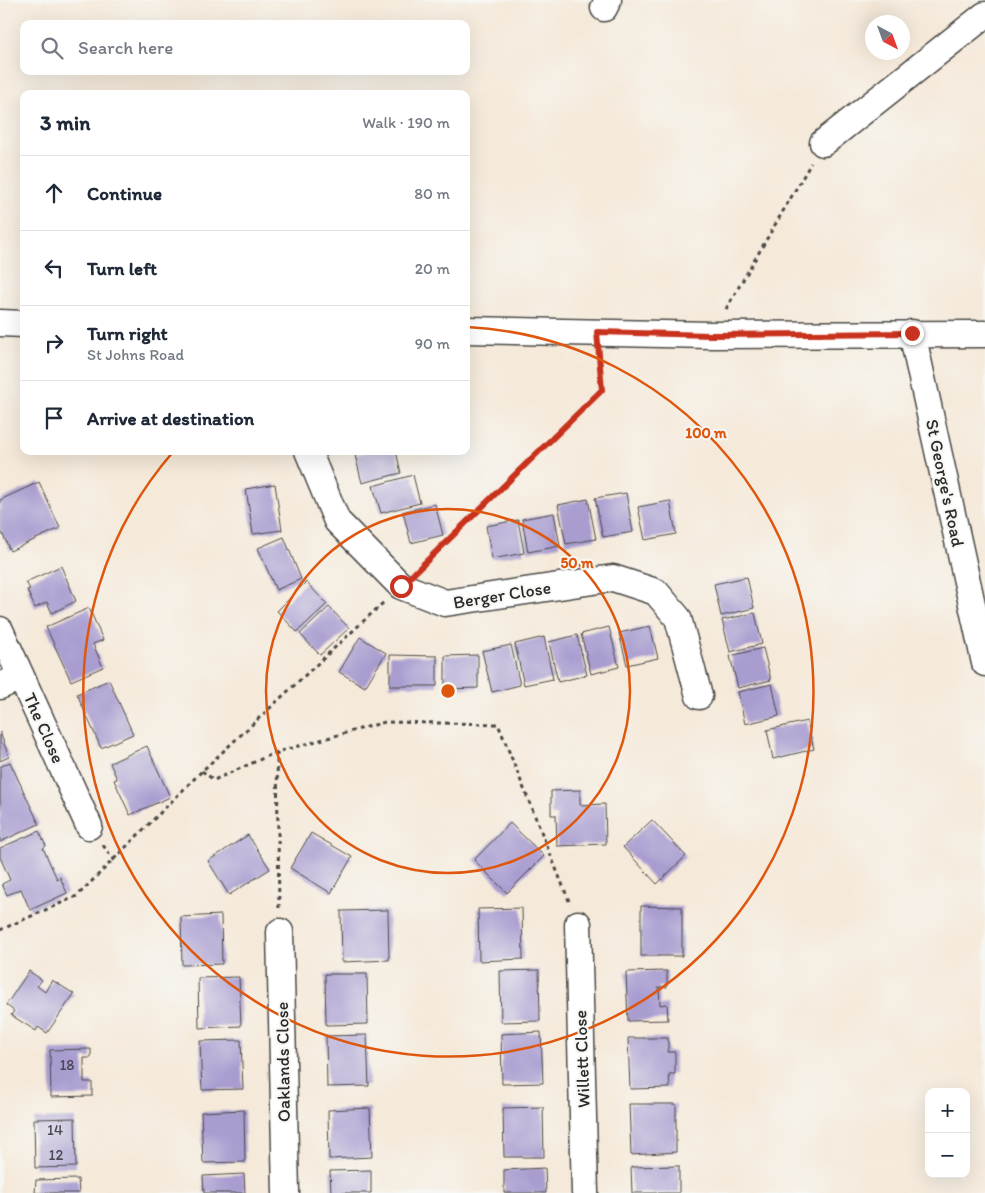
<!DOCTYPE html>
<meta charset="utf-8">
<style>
:root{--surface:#fff;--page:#f2f2f3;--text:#1f2937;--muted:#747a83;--line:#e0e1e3}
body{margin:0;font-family:Itim,sans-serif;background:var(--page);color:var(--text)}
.controls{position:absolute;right:15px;bottom:15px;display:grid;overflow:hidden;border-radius:10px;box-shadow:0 5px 20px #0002}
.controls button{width:45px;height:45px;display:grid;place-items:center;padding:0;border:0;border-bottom:1px solid var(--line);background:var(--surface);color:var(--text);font:25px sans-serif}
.compass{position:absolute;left:865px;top:15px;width:45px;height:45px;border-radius:50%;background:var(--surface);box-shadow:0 5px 20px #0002;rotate:139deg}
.stop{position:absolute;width:15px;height:15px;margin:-11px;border:4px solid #c8321e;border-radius:50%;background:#fff}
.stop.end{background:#c8321e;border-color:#fff;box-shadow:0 1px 5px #0008}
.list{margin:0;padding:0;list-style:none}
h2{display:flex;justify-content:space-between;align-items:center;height:65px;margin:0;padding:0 20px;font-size:21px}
h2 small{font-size:16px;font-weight:400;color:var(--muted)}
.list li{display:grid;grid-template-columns:32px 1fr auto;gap:15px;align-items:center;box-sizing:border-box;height:75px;padding:0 20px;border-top:1px solid var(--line)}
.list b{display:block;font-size:19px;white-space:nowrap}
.list p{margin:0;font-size:16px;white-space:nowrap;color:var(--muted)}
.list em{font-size:16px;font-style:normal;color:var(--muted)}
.icon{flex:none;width:28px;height:28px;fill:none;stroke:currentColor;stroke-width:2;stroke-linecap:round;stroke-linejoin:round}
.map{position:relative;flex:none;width:985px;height:1193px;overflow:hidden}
.search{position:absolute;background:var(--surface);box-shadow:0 5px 20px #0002;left:20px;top:20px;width:450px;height:55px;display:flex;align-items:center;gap:12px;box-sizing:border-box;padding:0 18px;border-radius:10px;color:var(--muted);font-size:19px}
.panel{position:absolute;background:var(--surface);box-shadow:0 5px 20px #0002;left:20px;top:90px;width:450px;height:365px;border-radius:10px}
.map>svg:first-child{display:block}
</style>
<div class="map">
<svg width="985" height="1193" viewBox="0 0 985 1193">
<rect width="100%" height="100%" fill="#f6f6f2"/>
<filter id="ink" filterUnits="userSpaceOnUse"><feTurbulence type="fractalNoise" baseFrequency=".02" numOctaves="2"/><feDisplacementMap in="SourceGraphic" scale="10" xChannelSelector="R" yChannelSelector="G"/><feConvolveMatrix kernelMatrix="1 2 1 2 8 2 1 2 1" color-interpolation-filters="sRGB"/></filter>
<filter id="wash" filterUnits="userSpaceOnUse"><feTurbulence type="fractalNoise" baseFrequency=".0096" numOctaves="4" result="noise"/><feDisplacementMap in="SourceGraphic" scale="20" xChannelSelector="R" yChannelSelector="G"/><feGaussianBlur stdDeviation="1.12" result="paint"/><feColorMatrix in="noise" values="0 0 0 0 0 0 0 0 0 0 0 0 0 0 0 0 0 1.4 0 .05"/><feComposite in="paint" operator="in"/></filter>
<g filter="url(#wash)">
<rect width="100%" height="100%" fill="#f5e9d9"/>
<g id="blocks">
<!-- building -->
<path fill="#a99dd0" d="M369 451H396L401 473 362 483 355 455Z
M413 475 420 503 381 513 373 486Z
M39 482 60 528 10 551 0 528V500Z
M275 484 282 530 253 534 246 489Z
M626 493 633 532 603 537 595 498Z
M588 499 596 539 566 544 558 505Z
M670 501 676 534 645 540 638 507Z
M435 504 443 535 411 543 403 512Z
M554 513 560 546 528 552 522 519Z
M518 520 524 553 492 559 486 526Z
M284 537 301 579 276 590 258 548Z
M61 566 76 601 52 613 47 602 35 608 27 590 30 589 26 582Z
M747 577 754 608 721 616 714 584Z
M306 582 327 604 297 632 277 611Z
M329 607 349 628 320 655 300 634Z
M89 608 103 640 93 644 103 667 71 681 46 627Z
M755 613 762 644 730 652 722 620Z
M650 626 658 658 627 665 619 633Z
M609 627 619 667 591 674 581 634Z
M577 635 587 675 558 682 549 642Z
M360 637 386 653 365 687 339 672Z
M544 637 553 679 524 685 515 644Z
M511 645 520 685 492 692 482 651Z
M763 648 771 680 738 688 730 656Z
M390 655 437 656V686H390Z
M478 655V688L445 689V656Z
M109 680 133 734 101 748 77 694Z
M772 684 779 716 745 724 738 692Z
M807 721 814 749 773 759 767 730Z
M0 732 9 757 0 761Z
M147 746 170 797 130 815 114 780 117 779 110 763Z
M10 762 39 824 0 842V767Z
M580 790V805L605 804 606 844 557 846 556 815H551V791Z
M652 820 686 856 657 884 623 847Z
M510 823 544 856 507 893 474 860Z
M39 831 46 846 43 848 57 879 60 877 67 893 30 910 21 889 7 895 2 884 10 880 0 857V848Z
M311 833 352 857 331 893 290 868Z
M248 835 270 869 229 895 208 861Z
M641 906 682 907V956H641Z
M522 908 523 959 479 961 478 909Z
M388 910 389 960 342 962 341 911Z
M221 915 222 964 182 965 181 917Z
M539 970 540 1021 501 1022 500 971Z
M29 971 42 980 37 986 45 992 52 980 74 994 47 1033 38 1027 36 1031 11 1015 14 1011 6 1005Z
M667 971V987H659L660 1005 667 1004 668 1020 628 1021 626 972Z
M325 974H367L368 1024 326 1025Z
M239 977 241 1026 199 1028 198 978Z
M541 1032 543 1083 502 1084 501 1034Z
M367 1035 369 1086 327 1087 326 1036Z
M628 1038H668V1052H675V1074H669L670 1088 630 1089Z
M241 1040 243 1089 202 1090 200 1041Z
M91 1049V1058H84V1082H92V1096L51 1097 50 1050Z
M629 1104H676V1152L631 1155Z
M543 1107 544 1157H504L503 1108Z
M370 1108 372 1157 329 1159 328 1110Z
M244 1110 245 1162 203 1163 201 1112Z
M75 1118 76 1167 35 1168 34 1119Z
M679 1166V1193H632L631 1167Z
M545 1168 546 1193H504V1170Z
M371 1170V1193H331L330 1171Z
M244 1174 245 1193H204L203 1176Z
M78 1179 79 1193H35L36 1180Z"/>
</g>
</g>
<g filter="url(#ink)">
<use href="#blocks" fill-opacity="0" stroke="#494845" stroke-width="1"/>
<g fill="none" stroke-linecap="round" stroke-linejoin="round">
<!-- minor casing -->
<g stroke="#494845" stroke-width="29">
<path id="minor" d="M604 8 608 0
M823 143 985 15
M0 323 24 324
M466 330 711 335 985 334
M912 333 985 663
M308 451 337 521 401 586 445 603 613 578 656 592 678 618 699 696
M0 630 89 826
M0 686 21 677
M578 924 585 1193
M280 932 286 1193"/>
</g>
<!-- path -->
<path stroke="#494845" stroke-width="3" stroke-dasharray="4 4" stroke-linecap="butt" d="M726 309 811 163
M421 567 602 389 599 357
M277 752 279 909
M202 771 214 780 277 752 385 722 498 724 569 901
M103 845 114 861
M0 930 77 896 202 771 384 602"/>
<!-- minor -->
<use href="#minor" stroke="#fff" stroke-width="26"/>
</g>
</g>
<g fill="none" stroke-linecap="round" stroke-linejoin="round" filter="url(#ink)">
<!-- route -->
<path stroke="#c8321e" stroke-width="6" d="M401 586 602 390 597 332 711 335 912 333"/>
</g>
<!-- distance rings -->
<g fill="none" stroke="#df570e" stroke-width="2.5">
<circle cx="448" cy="691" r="182"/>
<path d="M467 327A365 365 0 1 1 173 452"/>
</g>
<g text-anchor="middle" stroke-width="4" stroke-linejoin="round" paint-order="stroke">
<!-- number labels -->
<g font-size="15" fill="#4a4854">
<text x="67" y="1070">18</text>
<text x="55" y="1135">14</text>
<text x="56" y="1160">12</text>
</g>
<!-- street labels -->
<g font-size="18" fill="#2b2b2b" stroke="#f6f6f2">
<text transform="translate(945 483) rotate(78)" y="6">St George's Road</text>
<text transform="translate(502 595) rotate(-9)" y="6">Berger Close</text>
<text transform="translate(44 728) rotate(66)" y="6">The Close</text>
<text transform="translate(582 1059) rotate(-92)" y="6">Willett Close</text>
<text transform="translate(283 1062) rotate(-91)" y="6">Oaklands Close</text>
</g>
</g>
<circle cx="448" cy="691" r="8" fill="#df570e" stroke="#f6f6f2" stroke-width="2.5"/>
<g font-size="15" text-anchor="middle" font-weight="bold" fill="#df570e" stroke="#f6f6f2" stroke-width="4" stroke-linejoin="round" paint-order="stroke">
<text x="706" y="438">100 m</text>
<text x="577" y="568">50 m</text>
</g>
</svg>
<div class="controls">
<button>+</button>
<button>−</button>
</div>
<svg class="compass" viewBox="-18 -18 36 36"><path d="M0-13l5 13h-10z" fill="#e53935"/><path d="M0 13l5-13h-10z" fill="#747a83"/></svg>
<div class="stop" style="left:401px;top:586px"></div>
<div class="stop end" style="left:912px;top:333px"></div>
<div class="search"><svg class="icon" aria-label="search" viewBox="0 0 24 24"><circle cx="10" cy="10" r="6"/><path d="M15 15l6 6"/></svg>Search here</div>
<section class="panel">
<h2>3 min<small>Walk · 190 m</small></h2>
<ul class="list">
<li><svg class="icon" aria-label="ahead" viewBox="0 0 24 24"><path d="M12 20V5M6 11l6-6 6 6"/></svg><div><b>Continue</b></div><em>80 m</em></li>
<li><svg class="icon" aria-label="left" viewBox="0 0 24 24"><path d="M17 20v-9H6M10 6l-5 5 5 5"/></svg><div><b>Turn left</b></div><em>20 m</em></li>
<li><svg class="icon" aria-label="right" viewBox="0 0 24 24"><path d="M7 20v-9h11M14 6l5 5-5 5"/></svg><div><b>Turn right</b><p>St Johns Road</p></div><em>90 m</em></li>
<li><svg class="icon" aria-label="arrive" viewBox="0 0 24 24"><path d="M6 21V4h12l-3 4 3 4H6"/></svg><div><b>Arrive at destination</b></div></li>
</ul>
</section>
</div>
